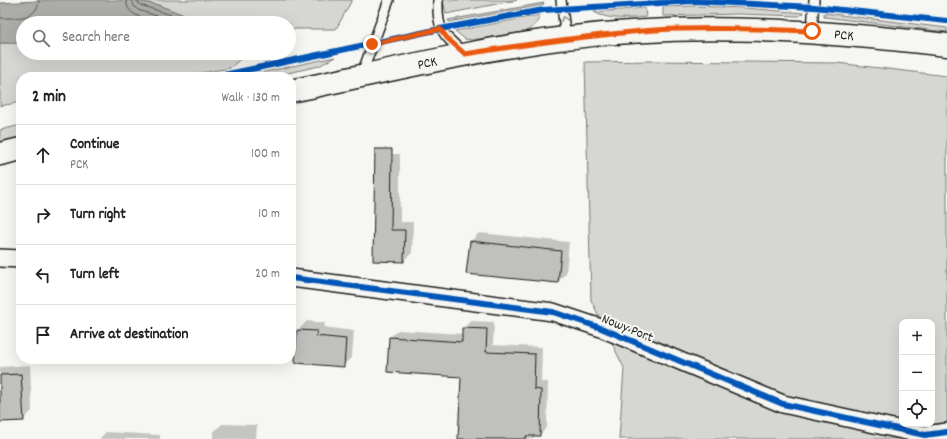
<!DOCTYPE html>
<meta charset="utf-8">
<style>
:root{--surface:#fff;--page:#f2f2f2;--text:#222;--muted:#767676;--line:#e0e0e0}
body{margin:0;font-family:Dekko,sans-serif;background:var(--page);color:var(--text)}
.controls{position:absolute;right:12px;bottom:12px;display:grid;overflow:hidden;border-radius:8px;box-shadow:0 4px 16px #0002}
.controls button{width:36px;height:36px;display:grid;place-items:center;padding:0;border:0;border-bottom:1px solid var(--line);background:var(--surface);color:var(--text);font:20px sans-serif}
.stop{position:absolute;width:12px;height:12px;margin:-9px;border:3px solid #ea580c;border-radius:50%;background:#fff}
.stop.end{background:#ea580c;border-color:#fff;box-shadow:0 1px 4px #0008}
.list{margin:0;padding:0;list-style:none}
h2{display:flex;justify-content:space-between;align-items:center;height:52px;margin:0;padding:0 16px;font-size:17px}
h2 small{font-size:13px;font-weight:400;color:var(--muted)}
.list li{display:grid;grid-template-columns:26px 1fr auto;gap:12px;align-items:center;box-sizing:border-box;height:60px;padding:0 16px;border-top:1px solid var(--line)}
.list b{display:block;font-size:15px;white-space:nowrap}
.list p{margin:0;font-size:13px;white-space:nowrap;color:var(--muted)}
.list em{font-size:13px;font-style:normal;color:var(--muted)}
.icon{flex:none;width:22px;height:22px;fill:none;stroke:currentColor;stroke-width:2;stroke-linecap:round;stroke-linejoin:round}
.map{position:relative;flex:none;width:947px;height:439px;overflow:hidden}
.search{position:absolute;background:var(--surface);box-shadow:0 4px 16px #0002;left:16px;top:16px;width:280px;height:44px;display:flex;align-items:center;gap:10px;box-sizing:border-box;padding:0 14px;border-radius:22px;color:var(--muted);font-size:15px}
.panel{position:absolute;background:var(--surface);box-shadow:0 4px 16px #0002;left:16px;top:72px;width:280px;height:292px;border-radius:16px}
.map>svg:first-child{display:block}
</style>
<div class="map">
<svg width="947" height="439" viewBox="0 0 947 439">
<rect width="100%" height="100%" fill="#f6f6f2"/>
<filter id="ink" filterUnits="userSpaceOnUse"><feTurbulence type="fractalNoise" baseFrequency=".025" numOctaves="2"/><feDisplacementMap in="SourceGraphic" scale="8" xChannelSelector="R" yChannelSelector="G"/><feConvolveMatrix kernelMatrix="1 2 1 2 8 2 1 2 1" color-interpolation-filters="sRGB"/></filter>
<g filter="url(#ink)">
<!-- green -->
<path fill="#d6d6d2" stroke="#797977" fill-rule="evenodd" d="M133 0H352L336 29H289V23H189L184 15 158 5Z
M443 0H517L446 14Z
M544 3 543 5 449 22 448 20Z
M694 6 745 8 804 13 799 16 739 14 663 16V7Z
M645 8 646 17C628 18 610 21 594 12Z
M824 13 947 28V32L824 17Z
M540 15C537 24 533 28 524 32L472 40 465 39 455 31Z
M0 43H23V53H247L230 68 176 77H21V102L0 106Z
M335 57 319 66 279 75V77H241Z
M653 61 837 63 947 76V439H619L624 368 591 300 585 62ZM902 322H932V424H902Z
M21 125V138L0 143V130Z"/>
<!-- water -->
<path fill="#acaca9" stroke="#727271" d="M55 0H133L158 5 184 15 189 23H23V43H0V3Z"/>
<!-- shadow -->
<path fill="#0003" d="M384 154H400V222H413L412 253 403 261 374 260Z
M479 233 569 242 566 273 558 282 471 241Z
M307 321 325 323 324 327 354 331 352 357 343 366 296 362 298 330Z
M471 321 494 322 493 345 542 347 541 382H548L547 427 540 435H533V439H459L462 376 388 371 390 337 398 330 463 334V328Z
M216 359H251L249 361Z
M30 365 32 411 23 420 0 421V367Z
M222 424 257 425 256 439H213V432Z
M106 432 160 435V439H99Z"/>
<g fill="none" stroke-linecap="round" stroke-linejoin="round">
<!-- shore -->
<path stroke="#565654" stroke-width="1" d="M126 0C127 19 149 18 163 23
M132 0 134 6 138 10 179 23
M137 0 140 5 181 18 184 23
M0 18C15 18 38 20 39 0"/>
</g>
<!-- building -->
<path fill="#c0c0bd" stroke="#1c1c1c" d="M375 149H392L391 230H405L404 262 373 261Z
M470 241 561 251 558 283 466 274Z
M462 328 487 329 486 352 535 354 534 389 541 390 540 436H526V439H458L461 377 387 372 389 337 462 342Z
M297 330 317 331 316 336 346 339 344 367 295 363Z
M21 374 24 421 0 422V375Z"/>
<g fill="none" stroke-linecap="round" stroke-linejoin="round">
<!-- lane casing -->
<g stroke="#1c1c1c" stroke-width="12">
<path id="lane" d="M438 0C437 30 442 34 463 52
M561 0 566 38
M812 31 814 0
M361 76 389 0"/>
</g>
<!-- street casing -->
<g stroke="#1c1c1c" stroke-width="20">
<path id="street" d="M0 258 21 259
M291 278 553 312 601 328 783 404 925 435 947 432"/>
</g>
<!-- secondary casing -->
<g stroke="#1c1c1c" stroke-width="25">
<path id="secondary" d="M291 91C382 72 473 50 565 38 693 22 820 30 947 45
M0 154 21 149"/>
</g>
<!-- lane -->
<use href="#lane" stroke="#f6f6f2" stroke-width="9"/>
<!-- street -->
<use href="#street" stroke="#f6f6f2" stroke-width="17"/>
<!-- secondary -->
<use href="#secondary" stroke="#f6f6f2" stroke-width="22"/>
<!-- cycleway casing -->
<g stroke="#f6f6f2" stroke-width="8">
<path id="cycleway" d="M214 77 440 29 543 10 693 1 814 7 947 21
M291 278 553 312 601 328 783 404 925 435 947 432"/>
</g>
<!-- cycleway -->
<use href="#cycleway" stroke="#0057b8" stroke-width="6"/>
</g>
<!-- one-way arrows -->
<defs><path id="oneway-chevron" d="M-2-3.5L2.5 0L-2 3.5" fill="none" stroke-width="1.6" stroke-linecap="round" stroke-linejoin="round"/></defs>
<use stroke="#949492" href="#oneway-chevron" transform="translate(564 19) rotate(-98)"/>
</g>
<g fill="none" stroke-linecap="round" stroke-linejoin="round" filter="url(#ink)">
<!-- route -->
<path stroke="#ea580c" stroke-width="5" d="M372 44 440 29 448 39 465 54C528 44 591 35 655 30 707 27 760 29 812 31"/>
</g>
<g text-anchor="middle" stroke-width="4" stroke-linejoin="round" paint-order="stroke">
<!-- street labels -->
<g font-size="14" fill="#1c1c1c" stroke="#f6f6f2">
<text transform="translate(844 34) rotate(5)" y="5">PCK</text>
<text transform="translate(427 62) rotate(-12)" y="5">PCK</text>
<text transform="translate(628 327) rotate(22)" y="5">Nowy Port</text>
</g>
</g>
</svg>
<div class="controls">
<button>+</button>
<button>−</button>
<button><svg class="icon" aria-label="locate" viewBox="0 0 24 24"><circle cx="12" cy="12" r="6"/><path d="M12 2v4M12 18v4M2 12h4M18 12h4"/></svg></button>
</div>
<div class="stop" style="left:812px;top:31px"></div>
<div class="stop end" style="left:372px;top:44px"></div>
<div class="search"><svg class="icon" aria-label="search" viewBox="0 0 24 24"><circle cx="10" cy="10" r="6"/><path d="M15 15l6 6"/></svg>Search here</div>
<section class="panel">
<h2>2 min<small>Walk · 130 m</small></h2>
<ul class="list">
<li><svg class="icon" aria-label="ahead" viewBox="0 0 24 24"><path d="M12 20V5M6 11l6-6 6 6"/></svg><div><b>Continue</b><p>PCK</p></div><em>100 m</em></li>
<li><svg class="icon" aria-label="right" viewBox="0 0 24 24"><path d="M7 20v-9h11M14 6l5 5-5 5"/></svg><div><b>Turn right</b></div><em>10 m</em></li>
<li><svg class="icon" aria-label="left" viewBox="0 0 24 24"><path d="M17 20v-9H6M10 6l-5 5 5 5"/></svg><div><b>Turn left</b></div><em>20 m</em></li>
<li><svg class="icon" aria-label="arrive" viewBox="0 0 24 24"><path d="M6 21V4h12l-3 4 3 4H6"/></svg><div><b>Arrive at destination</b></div></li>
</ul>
</section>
</div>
